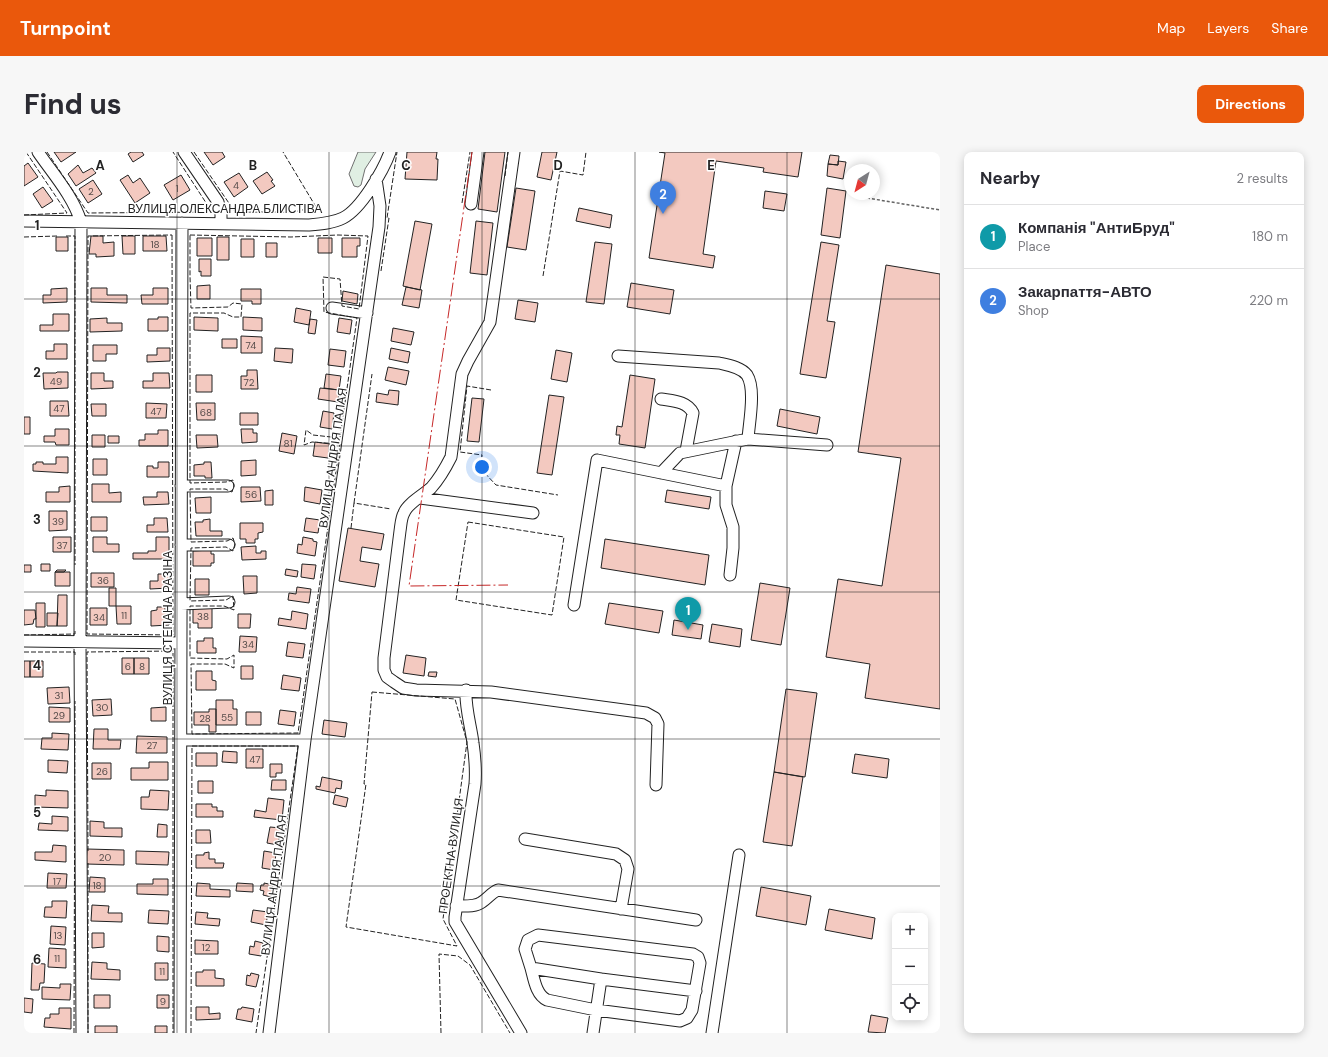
<!DOCTYPE html>
<meta charset="utf-8">
<style>
:root{--surface:#fff;--page:#f7f7f7;--text:#2b2b33;--muted:#7c7c81;--line:#e1e1e2;--accent:#ea580c}
body{margin:0;font-family:"DM Sans",sans-serif;background:var(--page);color:var(--text)}
.controls{position:absolute;right:12px;bottom:12px;display:grid;overflow:hidden;border-radius:8px;box-shadow:0 2px 10px #0003}
.controls button{width:36px;height:36px;display:grid;place-items:center;padding:0;border:0;border-bottom:1px solid var(--line);background:var(--surface);color:var(--text);font:20px sans-serif}
.compass{position:absolute;left:820px;top:12px;width:36px;height:36px;border-radius:50%;background:var(--surface);box-shadow:0 2px 10px #0003;rotate:216deg}
.you{position:absolute;left:458px;top:315px;width:14px;height:14px;margin:-10px;border:3px solid #fff;border-radius:50%;background:#1a73e8;box-shadow:0 0 0 6px #1a73e833}
.badge{display:grid;place-items:center;width:26px;height:26px;border-radius:50%;background:var(--accent);color:#fff;font-size:13px;font-weight:700}
.pin{position:absolute;translate:-50% -33px;filter:drop-shadow(0 1px 2px #0008)}
.pin::after{content:'';position:absolute;top:21px;width:14px;height:12px;background:inherit;clip-path:polygon(0 0,100% 0,50% 100%)}
.list{margin:0;padding:0;list-style:none}
h2{display:flex;justify-content:space-between;align-items:center;height:52px;margin:0;padding:0 16px;font-size:17px}
h2 small{font-size:13px;font-weight:400;color:var(--muted)}
.list li{display:grid;grid-template-columns:26px 1fr auto;gap:12px;align-items:center;box-sizing:border-box;height:64px;padding:0 16px;border-top:1px solid var(--line)}
.list b{display:block;font-size:15px;white-space:nowrap}
.list p{margin:0;font-size:13px;white-space:nowrap;color:var(--muted)}
.list em{font-size:13px;font-style:normal;color:var(--muted)}
.icon{flex:none;width:22px;height:22px;fill:none;stroke:currentColor;stroke-width:2;stroke-linecap:round;stroke-linejoin:round}
.map{position:relative;flex:none;width:916px;height:881px;overflow:hidden;border-radius:8px}
header{display:flex;align-items:center;gap:24px;box-sizing:border-box;height:56px;padding:0 20px;background:var(--accent);color:#fff}
header strong{font-size:19px}
nav{display:flex;gap:22px;margin-inline-start:auto;font-size:14px}
.intro{display:flex;align-items:center;justify-content:space-between;box-sizing:border-box;height:96px;padding:0 24px}
h1{margin:0;font-size:28px}
.button{padding:10px 18px;border-radius:8px;background:var(--accent);color:#fff;font-size:14px;font-weight:700}
main{display:flex;gap:24px;padding:0 24px}
aside{flex:1;background:var(--surface);border-radius:8px;box-shadow:0 2px 10px #0003}
.map>svg:first-child{display:block}
</style>
<header>
<strong>Turnpoint</strong>
<nav><a>Map</a><a>Layers</a><a>Share</a></nav>
</header>
<div class="intro"><h1>Find us</h1><a class="button">Directions</a></div>
<main>
<div class="map">
<svg width="916" height="881" viewBox="0 0 916 881">
<rect width="100%" height="100%" fill="#fff"/>
<!-- green -->
<path fill="#e0efe3" stroke="#6f6f6f" d="M334 0H352L341 17 337 33 334 35 330 34 325 22Z"/>
<!-- building -->
<path fill="#f3c9c0" stroke="#222" d="M30 0H52L37 10Z
M107 0H118L120 3 109 10 104 2Z
M180 0H198L201 5 189 13Z
M383 0H413L412 7H414L413 28 381 27Z
M461 0H481L473 60 454 57Z
M518 0H533L527 28 513 25Z
M635 0H778L774 25 739 20 740 16 692 9 679 102 691 104 689 116 625 106 641 1Z
M806 3 815 4 814 13 804 12Z
M814 9 822 10 819 27 803 24 804 12 814 13Z
M4 11 14 25 0 34V14Z
M54 13 59 21 68 16 72 21 52 34 44 22Z
M243 20 249 28 247 29 251 34 238 42 229 29Z
M215 21 224 35 210 45 200 30Z
M104 23 109 31 116 26 126 41 111 51 96 28Z
M157 23 166 38 149 48 140 33Z
M69 28 78 42 64 51 55 37Z
M19 35 29 49 18 56 9 42Z
M492 36 511 39 502 98 483 95Z
M803 36 822 39 816 86 797 83Z
M741 39 763 42 760 59 739 56Z
M555 56 588 63 586 76 552 69Z
M391 69 408 72 396 138 379 134Z
M452 69 469 71 463 123 446 121Z
M67 84H79V91L90 90V104L72 105V102H65Z
M98 84H111V102H99Z
M119 84H142L143 99H119Z
M32 85H44V99H32Z
M193 85H205V108H193Z
M173 86H188V104H173Z
M294 86H308V101H294Z
M318 86H336V94H333V105H318Z
M217 87H230V105H217Z
M571 90 588 92 580 152 562 150Z
M797 90 815 93 803 169 811 170 802 226 776 222Z
M242 91H253V105H242Z
M175 107H187V124H177V119L175 120Z
M862 113 916 122V557L841 546 846 512 802 505 814 427 858 434 877 306 834 300Z
M607 131 650 138 646 162 603 155Z
M186 133V147H173V134Z
M382 135 398 138 395 156 378 153Z
M43 136V150L19 151V143H27V137Z
M67 136H83V143H103V151L67 150Z
M129 136H144V152H118L117 143H129Z
M217 137H237V152H228V149H217Z
M319 139 334 142 333 152 318 149Z
M494 148 514 151 511 170 491 167Z
M272 156 287 159 285 173 270 170Z
M29 162H45V179H16V173H29Z
M134 165H144V179H124V167H134Z
M170 165 194 166V179L170 178Z
M219 165 238 166V179L219 178Z
M83 166V171H98V179L66 180V167Z
M315 166 328 168 326 182 313 180Z
M286 167 293 168 291 182 284 181Z
M369 176 390 180 387 193 367 189Z
M217 184 238 185V201H217Z
M198 187H213V196H198Z
M30 192H43V207H22V199H30Z
M69 193H93V202H82V209H69Z
M133 196H146V209L123 210V203H133Z
M251 196 269 197 268 211 250 209Z
M367 196 386 200 384 211 365 207Z
M306 197 322 199 320 215 304 213Z
M532 198 548 201 543 230 527 227Z
M364 215 385 219 382 233 361 228Z
M223 218H233L234 237H217V224H223Z
M33 220H44V236L20 237 19 221H32Z
M67 221H80V229H89V236L67 237Z
M129 221H145L146 236H119V229H129Z
M302 222 317 224 315 238 300 236Z
M172 223H188V240H172Z
M606 223 631 227 621 296 595 292 596 283H592L593 274 598 275Z
M296 236 315 238 314 250 294 247Z
M365 238 375 239 374 253 352 250 353 241 364 243Z
M525 243 540 245 528 323 513 321Z
M448 246 460 247 455 290 443 289Z
M26 249H44L45 264H26Z
M122 251 143 252 142 266H122Z
M172 251H191V268H173Z
M67 252H82V264H68Z
M756 257 796 265 793 282 753 274Z
M299 259 310 261 308 277 296 275Z
M216 261H234V273H216Z
M0 265H6V282H0Z
M31 277H45V293H32L31 290H20V284H31Z
M217 277H229V281H233V290L218 291Z
M134 278H144V294H115V288H121V282H134Z
M258 281 273 284 270 302 255 299Z
M68 283H81V295H68Z
M172 283H193L194 295 173 296Z
M84 284H95V291H84Z
M291 290 306 292 304 306 289 304Z
M32 305H44V321L9 319V312H12V310H19V312H32Z
M69 307H83V323H69Z
M232 308V323L217 324V309Z
M134 310H145V325H123V314H129V316H134Z
M180 310H187L188 326H181V324H170V313L180 312Z
M68 332H85V341L97 340V350H68Z
M46 334V350H22V340H35V335Z
M217 335H236L237 349 217 350Z
M281 335 298 338 296 352 280 349Z
M249 338V353H241V339Z
M643 338 687 345 685 357 641 350Z
M133 340H144L145 352 120 353 119 345H133Z
M187 345V361H172L171 346Z
M25 359H43V378L25 379Z
M67 365H83V379H67Z
M130 366H143L144 380H123V373H130Z
M282 366 296 368 294 381 280 379Z
M186 367V379H198V384H172L171 370H179V368Z
M216 371H239V380L234 381V387H231V391H222V387H216Z
M324 376 360 382 357 398 338 395 336 409 355 412 351 435 315 429Z
M29 385H47V400H29Z
M69 385H83V392H95V400H69Z
M132 385H145V407H109V401H124V399H132Z
M279 385 289 387V389L293 390 291 404 273 401 274 392 278 393Z
M581 387 685 403 681 433 577 416Z
M232 394V401H237V399H242V407L218 408 217 395Z
M187 398V402H190V411H187V414H169V399Z
M17 412H26V419H17Z
M278 412 292 413 290 427 277 425Z
M0 413H7V420H0Z
M262 417 274 419 273 425 261 423Z
M33 418H42L40 420H31Z
M31 420H46V434H31Z
M67 421H90V435H67Z
M134 422H145V436L126 437V429H134Z
M219 424H233V441L220 442Z
M171 427H185V443H171Z
M736 431 766 436 757 493 727 488Z
M273 435 287 437 285 451 264 448 265 441 272 442Z
M85 436H92V454H85Z
M34 443H43V474H33Z
M12 451H21V475H12Z
M585 451 639 459 635 481 581 472Z
M92 454H107V472H93Z
M133 455H141V458H145V473L127 474V459L133 458Z
M66 456H83V473H66Z
M169 456H188V476H174V471H169Z
M0 458H11L12 467H10L9 472 0 473Z
M268 459 284 462 282 477 254 473 255 466 267 468Z
M23 461H34L33 474H23Z
M214 462H227L226 476H214Z
M650 468 679 473 677 487 648 483Z
M688 472 718 477 716 495 685 490Z
M216 484 233 485 232 500H215Z
M180 486H189V496H192V501H173V489H180Z
M264 490 281 492 279 506 262 504Z
M382 503 402 506 400 524 379 521Z
M98 506H110V522H98Z
M110 506H125V522H110Z
M0 509H6V525H0Z
M6 509H19V525H6Z
M217 514H229V527H217Z
M172 519H188V528L192 529V538H172Z
M405 520H413L412 525 404 524Z
M259 523 277 526 275 539 257 537Z
M45 535 46 551 24 552 23 536Z
M762 537 793 541 781 625 750 620Z
M87 547 88 563 69 564 68 548Z
M192 548H209V557H213V573H192Z
M25 555 46 556V570H25Z
M142 555V569H127V556Z
M185 557H192V580H185V573H170V560H185Z
M256 558 272 560 270 574 254 572Z
M222 560H237V573H222Z
M300 568 323 571 321 585 298 582Z
M70 577H84V588H97L96 597H69Z
M28 581 45 582 44 598 17 597 18 586H28Z
M113 584 143 585V601H112Z
M222 597H239V616H222Z
M199 599 213 600V611L198 610Z
M172 601H193V614H172Z
M831 602 865 607 863 626 828 621Z
M24 608 44 609 43 621 24 620Z
M125 610H144V628H107V616H125Z
M68 611H87V627H68Z
M246 612H258V621H252V625H246Z
M750 620 779 625 768 694 739 690Z
M298 625 318 629 317 637 312 636 311 641 292 637V634L296 635Z
M248 628H262V638H247Z
M174 629H189V641H174Z
M22 638 44 639V656L11 655V643L22 644Z
M126 638 145 639 144 658 117 657V645H125Z
M311 643 324 646 322 655 309 652Z
M244 646 260 648 258 668 230 665 231 658 242 660Z
M172 652H188V655H193V659H199V665H172Z
M28 664 44 665V679L14 678 15 671 28 672Z
M66 669 80 670V676H98V685L66 684Z
M134 672 143 673V685H133Z
M246 675 257 676 254 693 243 691Z
M172 678H186L187 691H172Z
M29 693 42 694V710L11 708V700H28Z
M63 697 100 698V713L62 712Z
M112 699 145 700 144 713 112 712Z
M240 699 252 701 250 718 238 716Z
M185 700V707H191V711H200L199 716H172V703H180V701Z
M24 721 43 722 42 736H23Z
M66 725 81 726V740H65Z
M129 727H144V743L113 742V732H129Z
M173 731 186 732V737L206 738V745L172 744Z
M213 731 229 732V740L212 739Z
M240 731 249 733 247 745 239 743 240 739 236 738 237 733H240Z
M737 735 787 744 782 773 732 764Z
M28 749H43L42 766 20 765 21 755H28Z
M68 753 85 754 84 761H98V770L67 769Z
M805 757 851 766 848 787 801 778Z
M125 758 145 759 144 772 124 771Z
M229 758 244 760 242 773 227 770Z
M172 760 184 761 183 766 196 767 195 774 171 772Z
M27 774 42 775 41 793 26 792Z
M68 781H80V795L68 796Z
M133 784 145 785V800L133 799Z
M171 788 194 789V802H171Z
M231 789 239 791 237 804 225 802 226 794 230 795Z
M25 796 42 797V816L24 815Z
M68 810 83 811V817L96 818V828L67 827Z
M8 811 21 812 20 831H16L15 838H7Z
M131 811H144V828H131Z
M179 818H191V826L200 827V834H172V820H179Z
M227 821 235 823 232 835 222 833 223 823 226 824Z
M36 832H47L46 848 18 847V835L36 836Z
M70 843H86V856H70Z
M133 843H145V856H133Z
M0 846 9 847 8 861 0 860Z
M172 855H185V862L196 861V867L172 868Z
M218 855 230 857 228 870 212 867 214 857H217Z
M35 856H47V877L20 875 21 866H26V862H35Z
M847 863 864 866 861 881 844 880Z
M71 874H93V881H71Z
M131 874H143V881H131Z"/>
<g fill="none" stroke-linecap="round" stroke-linejoin="round">
<!-- minor casing -->
<g stroke="#222" stroke-width="13">
<path id="minor" d="M14 0C29 22 49 44 57 70L56 490 58 881
M160 0 194 50 197 61V71
M490 0 466 170 444 209 438 222 427 305C422 315 415 327 407 336 399 343 383 352 380 361 377 366 377 373 376 379L360 506V518L363 525 370 530 379 536 392 538 467 540 622 561 631 566 634 572 632 633
M447 52 454 0
M0 69 285 73C297 72 309 71 319 66 337 57 359 19 366 0
M308 156 343 161
M594 204 695 211C704 213 717 215 723 223 732 237 725 271 724 287
M637 247C649 249 663 249 669 261L662 299
M637 321 656 301 724 287 803 293
M157 334H204
M396 346 509 361
M157 393H205
M706 423 709 396V375L702 353V334L712 289
M157 452 205 450
M550 453 573 308 702 334
M0 489 157 491
M442 538C441 556 447 574 449 591 451 605 452 619 451 632L431 765V770L497 881
M157 588H281
M501 687 592 702 601 708 604 717 597 757
M432 754C440 754 452 755 458 750 464 746 467 741 474 738L672 768
M507 816C510 827 512 843 523 848L572 858 656 869 663 866 668 858 676 811 674 805 669 802 514 783 504 788 501 797 507 816 577 827
M156 881 158 71
M245 881 281 588 355 75 356 54 352 27
M569 881 577 827 672 839
M688 881 715 703"/>
</g>
<!-- path -->
<path stroke="#646464" stroke-width="1.5" stroke-dasharray="3 2" stroke-linecap="butt" d="M843 46 916 58"/>
<!-- minor -->
<use href="#minor" stroke="#fff" stroke-width="11"/>
<!-- fence -->
<path stroke="#222" stroke-width="1" stroke-dasharray="5 2" stroke-linecap="butt" d="M2 0 43 61
M23 0 64 61 188 60 149 0
M170 0 211 60H269L292 55 259 0
M481 24 484 0
M438 51 446 0
M0 63 43 61
M148 83 149 483 63 482 64 84Z
M166 83 267 85 314 83 344 84 335 157 318 154 316 127 299 125 300 160 333 166 316 286 289 283 282 278 280 293 288 290 316 292 274 581 168 582 167 512H201L210 516V503L203 507 166 506V454H200L210 458 209 444 202 448 166 449 167 396 202 395 209 399 211 392 209 386 203 389 167 390 166 337H201L208 340 210 334 209 328 202 330 166 331V161H200L209 165H217L218 152 209 151 204 155 167 156 166 124Z
M42 84H51V413
M0 85 34 84
M357 119 365 66H363L373 0
M519 124 536 19 559 23 562 0
M467 238 443 234 436 300 458 303 456 316 472 333 534 343
M330 351 348 222
M444 370 540 385 528 463 432 448Z
M327 376 330 351 367 357
M0 483 51 482V479
M0 500H51V503
M348 540 431 547 443 590 419 767 433 794 322 775 342 632H340Z
M64 699 63 500 149 499V881
M64 711V881
M50 881 51 549
M167 881 168 594H274L232 881
M417 881 415 802 434 804 446 813 486 881"/>
<!-- power -->
<path stroke="#c62828" stroke-width="1" stroke-dasharray="14 3 2 3" stroke-linecap="butt" d="M448 0 385 434 484 433"/>
</g>
<!-- grid -->
<path fill="none" stroke="#222" stroke-width="1" stroke-opacity="0.55" d="M153 0V881M305 0V881M458 0V881M611 0V881M763 0V881M0 147H916M0 294H916M0 440H916M0 587H916M0 734H916"/>
<g text-anchor="middle" stroke-width="3" stroke-linejoin="round" paint-order="stroke">
<!-- number labels -->
<g font-size="10" fill="#564c4a">
<text x="212" y="37">4</text>
<text x="153" y="40">1</text>
<text x="67" y="43">2</text>
<text x="131" y="96">18</text>
<text x="227" y="197">74</text>
<text x="32" y="233">49</text>
<text x="225" y="234">72</text>
<text x="35" y="260">47</text>
<text x="132" y="263">47</text>
<text x="182" y="264">68</text>
<text x="264" y="295">81</text>
<text x="227" y="346">56</text>
<text x="34" y="373">39</text>
<text x="38" y="397">37</text>
<text x="79" y="432">36</text>
<text x="100" y="467">11</text>
<text x="179" y="468">38</text>
<text x="75" y="469">34</text>
<text x="224" y="496">34</text>
<text x="104" y="518">6</text>
<text x="118" y="518">8</text>
<text x="35" y="547">31</text>
<text x="78" y="559">30</text>
<text x="35" y="567">29</text>
<text x="203" y="569">55</text>
<text x="181" y="570">28</text>
<text x="128" y="597">27</text>
<text x="231" y="611">47</text>
<text x="78" y="623">26</text>
<text x="81" y="709">20</text>
<text x="33" y="733">17</text>
<text x="73" y="737">18</text>
<text x="34" y="787">13</text>
<text x="182" y="799">12</text>
<text x="33" y="810">11</text>
<text x="138" y="823">11</text>
<text x="139" y="853">9</text>
</g>
<!-- street labels -->
<g font-size="12" fill="#222" stroke="#fff">
<text x="201" y="61">ВУЛИЦЯ ОЛЕКСАНДРА БЛИСТІВА</text>
<text transform="translate(309 306) rotate(-82)" y="4">ВУЛИЦЯ АНДРІЯ ПАЛАЯ</text>
<text transform="translate(144 476) rotate(-90)" y="4">ВУЛИЦЯ СТЕПАНА РАЗІНА</text>
<text transform="translate(427 704) rotate(-82)" y="4">ПРОЕКТНА ВУЛИЦЯ</text>
<text transform="translate(250 733) rotate(-83)" y="4">ВУЛИЦЯ АНДРІЯ ПАЛАЯ</text>
</g>
</g>
<g font-size="13" text-anchor="middle" font-weight="bold" fill="#222" stroke="#fff" stroke-width="3" stroke-linejoin="round" paint-order="stroke">
<text x="76" y="18">A</text>
<text x="229" y="18">B</text>
<text x="382" y="18">C</text>
<text x="534" y="18">D</text>
<text x="687" y="18">E</text>
<text x="13" y="78">1</text>
<text x="13" y="225">2</text>
<text x="13" y="372">3</text>
<text x="13" y="518">4</text>
<text x="13" y="665">5</text>
<text x="13" y="812">6</text>
</g>
</svg>
<div class="controls">
<button>+</button>
<button>−</button>
<button><svg class="icon" aria-label="locate" viewBox="0 0 24 24"><circle cx="12" cy="12" r="6"/><path d="M12 2v4M12 18v4M2 12h4M18 12h4"/></svg></button>
</div>
<svg class="compass" viewBox="-18 -18 36 36"><path d="M0-13l5 13h-10z" fill="#e53935"/><path d="M0 13l5-13h-10z" fill="#7c7c81"/></svg>
<div class="you"></div>
<div class="pin badge" style="left:664px;top:478px;background:#0f9aa8">1</div>
<div class="pin badge" style="left:639px;top:62px;background:#3f7fe0">2</div>
</div>
<aside>
<h2>Nearby<small>2 results</small></h2>
<ul class="list">
<li><span class="badge" style="background:#0f9aa8">1</span><div><b>Компанія &quot;АнтиБруд&quot;</b><p>Place</p></div><em>180 m</em></li>
<li><span class="badge" style="background:#3f7fe0">2</span><div><b>Закарпаття-АВТО</b><p>Shop</p></div><em>220 m</em></li>
</ul>
</aside>
</main>
